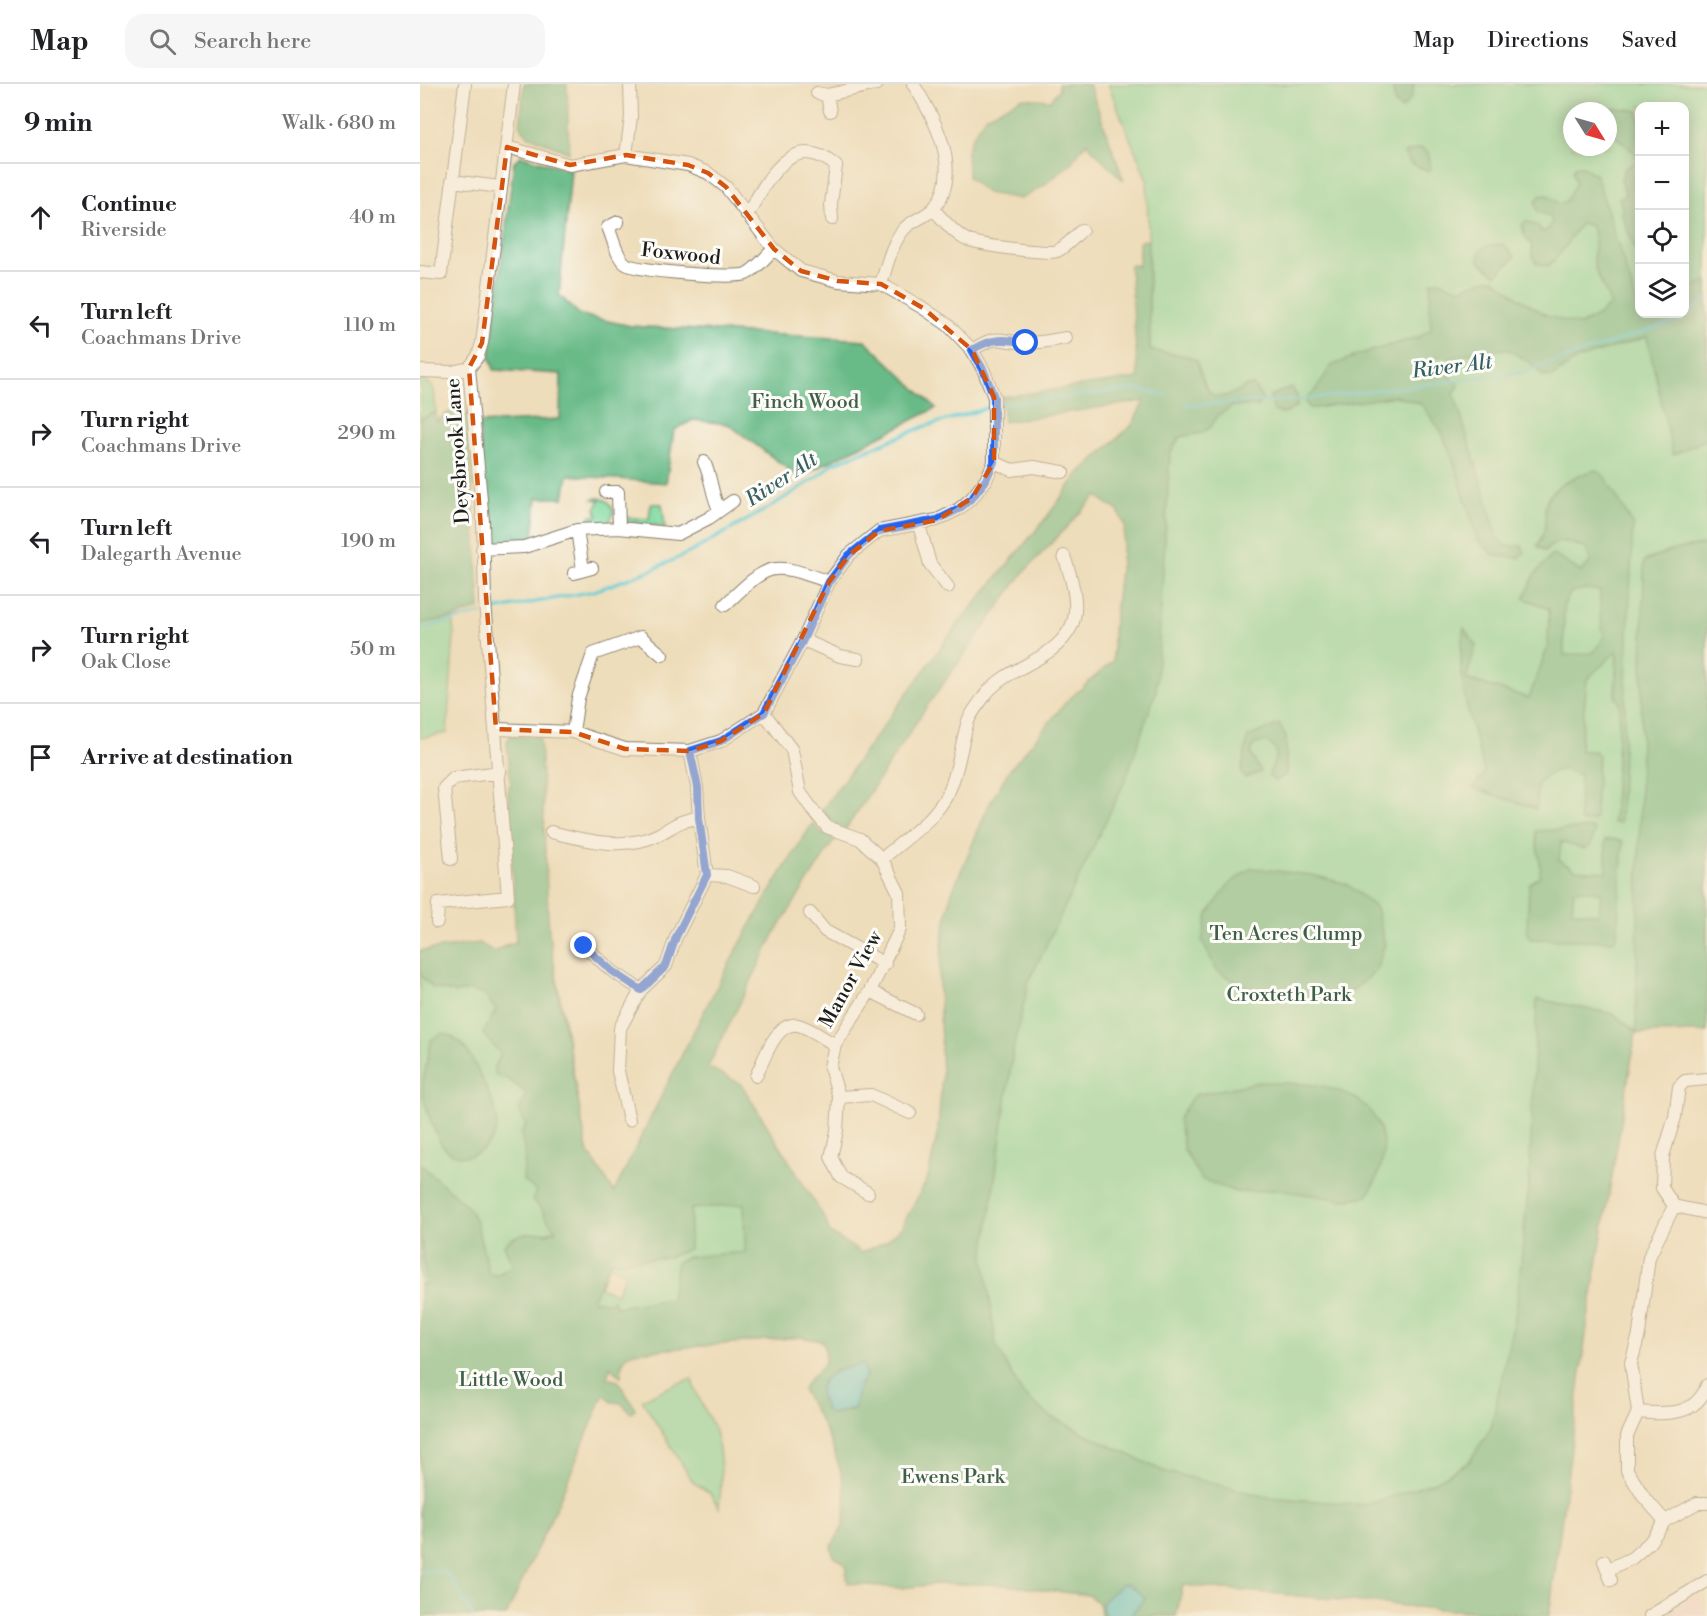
<!DOCTYPE html>
<meta charset="utf-8">
<style>
:root{--surface:#fff;--page:#f6f6f6;--text:#202124;--muted:#757577;--line:#e0e0e0}
body{margin:0;font-family:"Libre Bodoni",serif;background:var(--page);color:var(--text)}
.controls{position:absolute;right:18px;top:18px;display:grid;overflow:hidden;border-radius:12px;box-shadow:0 3px 15px #0003}
.controls button{width:54px;height:54px;display:grid;place-items:center;padding:0;border:0;border-bottom:2px solid var(--line);background:var(--surface);color:var(--text);font:30px sans-serif}
.compass{position:absolute;left:1143px;top:18px;width:54px;height:54px;border-radius:50%;background:var(--surface);box-shadow:0 3px 15px #0003;rotate:127deg}
.stop{position:absolute;width:18px;height:18px;margin:-14px;border:4px solid #2563eb;border-radius:50%;background:#fff}
.stop.end{background:#2563eb;border-color:#fff;box-shadow:0 2px 6px #0008}
.list{margin:0;padding:0;list-style:none}
h2{display:flex;justify-content:space-between;align-items:center;height:78px;margin:0;padding:0 24px;font-size:26px}
h2 small{font-size:20px;font-weight:400;color:var(--muted)}
.list li{display:grid;grid-template-columns:39px 1fr auto;gap:18px;align-items:center;box-sizing:border-box;height:108px;padding:0 24px;border-top:2px solid var(--line)}
.list b{display:block;font-size:22px;white-space:nowrap}
.list p{margin:0;font-size:20px;white-space:nowrap;color:var(--muted)}
.list em{font-size:20px;font-style:normal;color:var(--muted)}
.icon{flex:none;width:33px;height:33px;fill:none;stroke:currentColor;stroke-width:2;stroke-linecap:round;stroke-linejoin:round}
.map{position:relative;flex:none;width:1287px;height:1532px;overflow:hidden}
header{display:flex;align-items:center;gap:36px;box-sizing:border-box;height:84px;padding:0 30px;background:var(--surface);border-bottom:2px solid var(--line)}
header strong{font-size:28px}
nav{display:flex;gap:33px;margin-inline-start:auto;font-size:21px}
.search{width:420px;height:54px;background:var(--page);display:flex;align-items:center;gap:15px;box-sizing:border-box;padding:0 21px;border-radius:18px;color:var(--muted);font-size:22px}
main{display:flex}
aside{flex:1;background:var(--surface)}
.map>svg:first-child{display:block}
</style>
<header>
<strong>Map</strong>
<div class="search"><svg class="icon" aria-label="search" viewBox="0 0 24 24"><circle cx="10" cy="10" r="6"/><path d="M15 15l6 6"/></svg>Search here</div>
<nav><a>Map</a><a>Directions</a><a>Saved</a></nav>
</header>
<main>
<aside>
<h2>9 min<small>Walk · 680 m</small></h2>
<ul class="list">
<li><svg class="icon" aria-label="ahead" viewBox="0 0 24 24"><path d="M12 20V5M6 11l6-6 6 6"/></svg><div><b>Continue</b><p>Riverside</p></div><em>40 m</em></li>
<li><svg class="icon" aria-label="left" viewBox="0 0 24 24"><path d="M17 20v-9H6M10 6l-5 5 5 5"/></svg><div><b>Turn left</b><p>Coachmans Drive</p></div><em>110 m</em></li>
<li><svg class="icon" aria-label="right" viewBox="0 0 24 24"><path d="M7 20v-9h11M14 6l5 5-5 5"/></svg><div><b>Turn right</b><p>Coachmans Drive</p></div><em>290 m</em></li>
<li><svg class="icon" aria-label="left" viewBox="0 0 24 24"><path d="M17 20v-9H6M10 6l-5 5 5 5"/></svg><div><b>Turn left</b><p>Dalegarth Avenue</p></div><em>190 m</em></li>
<li><svg class="icon" aria-label="right" viewBox="0 0 24 24"><path d="M7 20v-9h11M14 6l5 5-5 5"/></svg><div><b>Turn right</b><p>Oak Close</p></div><em>50 m</em></li>
<li><svg class="icon" aria-label="arrive" viewBox="0 0 24 24"><path d="M6 21V4h12l-3 4 3 4H6"/></svg><div><b>Arrive at destination</b></div></li>
</ul>
</aside>
<div class="map">
<svg width="1287" height="1532" viewBox="0 0 1287 1532">
<rect width="100%" height="100%" fill="#fdfcf7"/>
<filter id="ink" filterUnits="userSpaceOnUse"><feTurbulence type="fractalNoise" baseFrequency=".0167" numOctaves="2"/><feDisplacementMap in="SourceGraphic" scale="12" xChannelSelector="R" yChannelSelector="G"/><feConvolveMatrix kernelMatrix="1 2 1 2 8 2 1 2 1" color-interpolation-filters="sRGB"/></filter>
<filter id="wash" filterUnits="userSpaceOnUse"><feTurbulence type="fractalNoise" baseFrequency=".008" numOctaves="4" result="noise"/><feDisplacementMap in="SourceGraphic" scale="24" xChannelSelector="R" yChannelSelector="G"/><feGaussianBlur stdDeviation="1.35" result="paint"/><feColorMatrix in="noise" values="0 0 0 0 0 0 0 0 0 0 0 0 0 0 0 0 0 1.4 0 .05"/><feComposite in="paint" operator="in"/></filter>
<g filter="url(#wash)">
<rect width="100%" height="100%" fill="#eeddba"/>
<!-- built -->
<path fill="#f7cfd0" d="M1278 1510 1287 1532H1243L1262 1519Z"/>
<!-- green -->
<path fill="#81daa0" stroke="#4e7b5e" stroke-width="1.5" fill-rule="evenodd" d="M688 0H1287V948L1216 949 1168 1234 1129 1532 1017 1525 763 1501 756 1532H681L680 1521 669 1511 576 1500H517L480 1504 428 1499 425 1480 414 1472 411 1464C415 1456 422 1447 424 1438 433 1397 405 1341 383 1307L385 1301 405 1279V1263L402 1257 381 1253 215 1268C202 1272 201 1281 201 1293L171 1216 190 1178 249 1173 269 1165 271 1125 321 1000 405 1135 410 1149 441 1169 467 1157 481 1144 508 1094 518 1047 522 993 519 896 523 852 531 811 568 723 588 688 647 617 693 577V548L705 442 698 427 676 412 603 489 507 622 425 746 409 735 402 726 535 544 627 433 659 389 712 341 731 306 727 96ZM1220 22H1264V230H1220ZM1152 27H1188V63H1152ZM189 1181 206 1189 196 1210 180 1203Z
M0 296H6L14 305 34 552 27 649 0 654Z
M179 414C192 416 198 430 187 439L169 438 170 432H178L176 424 180 416 172 415Z
M231 420H242L245 443 202 437 201 433 229 435Z
M129 850 167 1066 194 1108 142 1144 84 1161 93 1182 77 1191 0 1201V867L59 859 75 868 88 860Z
M272 1295C276 1315 289 1329 295 1348 302 1370 302 1401 299 1424L290 1409 273 1398 222 1316 253 1301Z"/>
<!-- forest -->
<path fill="#68ba86" stroke="#426b51" stroke-width="1.5" fill-rule="evenodd" d="M104 0H147L149 69 107 51 100 42Z
M638 0H669L704 97 666 59 650 80 622 103 601 115 567 109 548 93 547 67 552 53 566 32 602 14 631 16 639 5Z
M972 0H994L992 13 982 25 975 19Z
M1194 24 1215 26 1219 29V176L1201 128 1203 127 1199 114 1206 111 1201 95 1205 84 1218 78 1215 69 1188 46V29Z
M1001 64 1008 68 1011 84 1008 87 991 80 984 69Z
M101 72 151 86 139 211 160 231 211 242 445 256 516 324 379 393 308 340 273 336 254 346 246 399 148 391 144 414H117L113 453 74 460 67 455 59 339 140 335 141 290 74 286 70 272 94 78Z
M1155 82H1162L1176 91 1220 230H1264L1265 207 1287 196V355L1253 371 1227 253 1157 275 1132 293 1123 292 1111 279 1087 265 1049 269 1032 274 1016 272 1014 276 1039 302 1034 309 1078 454 1085 462H1102L1105 468 1098 474 1075 472 1058 456 1033 376 1021 347 1001 320 976 312 895 324H889L886 318 889 311 895 307 911 282 940 270 999 253 1011 245C1009 230 1010 214 1011 198L1019 197 1040 205 1065 195H1075L1100 215 1128 232 1160 241 1179 231 1190 221C1187 206 1177 195 1174 180 1172 167 1178 155 1171 142L1162 139C1149 152 1144 170 1128 182L1116 179 1112 170V161L1105 153 1102 141 1106 137 1118 142 1122 148 1128 146 1132 138 1130 132 1118 128 1115 118 1120 112 1127 111 1140 120 1146 117 1156 99 1153 88Z
M723 156 728 157 730 266 767 272 776 276C786 298 784 323 816 308 822 305 826 300 833 301L842 314 838 322H813L797 332 791 343 782 349 760 353 750 369 736 607 705 697 609 897 594 961 564 1173 576 1261 602 1309 631 1333 743 1387 848 1413 946 1421 1014 1398 1049 1378 1071 1344 1096 1227 1109 1099 1117 915 1194 930 1216 948 1224 477 1253 466 1287 460V948L1216 949 1168 1234 1129 1532 1017 1525 763 1501 756 1532H681L680 1521 669 1511 576 1500H517L480 1504 428 1499 425 1480 414 1472 411 1464C415 1456 422 1447 424 1438 433 1397 405 1341 383 1307L385 1301 405 1279V1263L402 1257 381 1253 215 1268C202 1272 201 1281 201 1293L190 1283 187 1294 198 1297 215 1324 214 1327 211 1329 201 1319 192 1318 184 1310 183 1312 139 1417 86 1532H0V1201L6 1200 0 1145V1080L48 1123 56 1137 69 1190 77 1191 93 1182 84 1161C94 1149 109 1149 124 1148L126 1150 136 1146C125 1137 124 1125 113 1116L116 1107 103 1096 105 1070 101 1049 106 1042 99 1025 107 1010 89 996 76 991 74 984 81 970 63 950 76 926 66 912 50 906 36 909 13 904 0 891V867L59 859 75 868 96 858 88 703 91 701 87 658 90 652 120 653 129 850 145 948 167 1066 194 1108C256 983 315 856 393 739L399 747 415 755 355 849 288 983 321 1000 405 1135 410 1149 441 1169 467 1157 481 1144 508 1094 518 1047 522 993 519 896 523 852 531 811 568 723 588 688 647 617 693 577V548L705 442 698 427 676 412 603 489 507 622 425 746 415 740 402 726 535 544 627 433 659 389 712 341 724 317 584 338 582 313 718 294 710 181H719V159ZM324 1120 325 1168 267 1173 257 1178 251 1215 196 1223 193 1216 188 1218 172 1216 190 1178 249 1173 269 1165 271 1125ZM443 1280 446 1292 438 1304 432 1326 410 1330 413 1288Z
M1083 160 1095 173 1076 191 1059 177V168L1066 162Z
M872 303 877 312V322C869 328 864 332 854 327L850 312Z
M37 327 48 332 60 524 33 534 3 539 0 538V335L16 328 17 338 27 329Z
M1176 386 1185 393 1213 441 1200 739H1193L1200 619 1195 612 1197 567 1167 595 1160 667H1175L1178 672 1175 734 1172 737 1161 738 1159 735 1160 691C1139 682 1136 685 1118 698L1116 725 1053 704 1065 690C1053 643 1033 593 1044 544L1056 562 1046 595 1109 614 1128 562 1129 525 1104 514 1115 490 1133 470 1161 488 1171 477 1167 465C1148 459 1141 451 1125 467L1117 462C1126 450 1125 439 1125 425 1126 403 1159 390 1176 386ZM1166 505 1180 507V531L1184 554 1173 569 1144 571V520L1151 508Z
M859 640 866 653V691L855 697 849 693C851 676 866 671 846 657L833 661 831 670 841 688 825 694 821 689 828 653Z
M1172 744 1175 747 1170 762 1164 765 1141 758 1139 776 1156 786 1187 788 1185 756 1194 755 1203 758 1197 852 1193 857 1110 855 1107 848 1109 800 1120 792C1122 776 1115 763 1116 747ZM1154 805 1181 808 1179 830 1152 827Z
M831 784 892 791 927 800 956 824 965 860 956 887 931 908 895 913 836 909 797 887 782 857 788 830 809 800Z
M22 949C44 955 51 972 60 991 66 1005 77 1023 77 1038 77 1065 42 1086 22 1061 16 1053 4 1020 3 1010 1 994 9 972 11 956Z
M840 998C862 1000 889 998 910 1004 966 1019 977 1067 947 1112L923 1116 859 1106 816 1108 781 1095 764 1066 758 1035 774 1011Z"/>
<!-- water -->
<path fill="#5cc9d1" stroke="#3c7276" stroke-width="1.5" d="M443 1280 446 1292 438 1304 435 1324 410 1330C404 1326 403 1320 401 1314 393 1290 426 1283 443 1280Z
M702 1500H708C714 1506 721 1508 725 1514L710 1532H684L682 1518Z"/>
<g fill="none" stroke-linecap="round" stroke-linejoin="round">
<!-- stream -->
<path stroke="#5cc9d1" stroke-width="3" d="M578 321 717 305 746 311
M765 321 880 316 1104 288 1262 235 1287 215
M68 527 174 507 229 487 271 468 350 423 397 393 412 380 503 343 571 323
M0 542 5 544 62 529
M0 1487H22L31 1494 53 1532"/>
</g>
</g>
<g filter="url(#ink)">
<g fill="none" stroke-linecap="round" stroke-linejoin="round">
<!-- minor casing -->
<g stroke="#857c6b" stroke-width="14">
<path id="minor" d="M397 9 407 11 457 0
M407 11 410 27
M206 71 211 33 210 0
M32 97 80 103
M513 125C523 135 534 150 547 156 557 161 629 171 637 167 646 163 655 152 662 146
M327 131C346 99 371 44 416 82L411 120 412 135
M198 138 188 143C193 154 196 173 206 180 215 187 314 195 326 190 337 185 345 173 354 165
M0 188 21 190 45 0
M461 200C467 182 471 160 484 145 492 136 506 133 514 124 544 87 514 33 493 0
M552 266C581 248 578 258 607 259 620 259 633 256 646 254
M0 287 32 288 49 284
M284 378C292 394 291 410 299 425
M574 378 592 386 614 383 643 388
M186 408H198L199 444
M499 441 510 480 528 503
M157 446 163 486
M62 465 104 463 157 446 199 444 258 450 289 434 313 417
M154 489 172 484
M305 521C350 478 351 477 409 498
M383 556 420 572 438 575
M344 629 372 666 380 708 392 725 407 743 440 755 462 775 479 809 480 845 450 907 415 961 410 983 419 1013 417 1047 411 1073 421 1093 448 1109
M76 645 153 648 205 665 270 667 301 657 344 629 383 556 409 498 429 471 459 447 517 436 539 425 552 414 566 396 574 378V313L564 287 552 266 528 241 503 224 461 200 418 197 381 187 354 165 306 103 288 89 268 81 206 71 150 81 87 63
M153 648 158 614 173 570 221 553 242 571
M131 748C164 756 205 767 237 751 256 742 255 737 279 734
M31 775 24 704 34 694 80 688
M462 775C485 754 515 737 529 707 539 685 541 660 548 637 552 628 560 618 566 610 589 581 633 578 651 543 661 523 651 492 644 472
M287 791 307 792 334 802
M390 829 405 847 465 880
M17 838 18 820 88 813 65 517 63 437 49 284 58 272 62 259 94 0
M164 862 192 887 221 906
M450 907 496 930
M336 992C344 977 355 937 378 941 390 944 405 955 415 961
M1287 995 1265 997 1259 1003 1255 1033 1243 1072 1242 1104 1254 1122 1287 1129
M419 1013 451 1011 490 1029
M209 1036 198 987 200 944 221 906 246 882 256 853 287 791 279 734 277 703 270 667
M1218 1328C1246 1330 1276 1333 1287 1301
M1245 1437 1223 1412 1207 1386V1352L1218 1328 1211 1279 1219 1250 1229 1173 1254 1122
M1184 1477 1191 1496
M1189 1485 1212 1474 1229 1459 1245 1437 1277 1419H1287
M1230 1532 1287 1497"/>
</g>
<!-- minor -->
<use href="#minor" stroke="#fff" stroke-width="12"/>
</g>
</g>
<g fill="none" stroke-linecap="round" stroke-linejoin="round" filter="url(#ink)">
<!-- route -->
<path stroke="#2563eb" stroke-width="8" d="M164 862 192 887 221 906 246 882 256 853 287 791 279 734 278 703 270 667 301 657 344 629 383 556 409 498 429 471 459 447 517 436 539 425 552 414 566 396 574 378V313L564 287 552 266C571 254 584 254 606 259"/>
</g>
<!-- marked area -->
<path d="M0 0H1287V1532H0ZM87 63 150 81 206 71 268 81 288 89 306 103 354 165 381 187 418 197 461 200 503 224 552 266 574 313V378L552 414 517 436 459 447 429 471 409 498 344 629 301 657 270 667 205 665 153 648 76 645 49 284 62 259Z" fill="#eeddba" fill-opacity=".55" fill-rule="evenodd"/>
<path fill="none" stroke="#d4530e" stroke-width="4.5" stroke-dasharray="12 8" stroke-linejoin="round" d="M87 63 150 81 206 71 268 81 288 89 306 103 354 165 381 187 418 197 461 200 503 224 552 266 574 313V378L552 414 517 436 459 447 429 471 409 498 344 629 301 657 270 667 205 665 153 648 76 645 49 284 62 259Z"/>
<g text-anchor="middle" stroke-width="6" stroke-linejoin="round" paint-order="stroke">
<!-- street labels -->
<g font-size="20" fill="#1c1c1c" stroke="#fdfcf7">
<text transform="translate(261 169) rotate(6)" y="7">Foxwood</text>
<text transform="translate(37 367) rotate(-94)" y="7">Deysbrook Lane</text>
<text transform="translate(430 895) rotate(-61)" y="7">Manor View</text>
</g>
<!-- park labels -->
<g font-size="20" fill="#3f5e4a" stroke="#fdfcf7">
<text x="385" y="324">Finch Wood</text>
<text x="866" y="856">Ten Acres Clump</text>
<text x="869" y="917">Croxteth Park</text>
<text x="91" y="1302">Little Wood</text>
<text x="533" y="1399">Ewens Park</text>
</g>
<!-- water labels -->
<g font-size="21" font-style="italic" fill="#366164" stroke="#fdfcf7">
<text transform="translate(1032 282) rotate(-7)" y="7">River Alt</text>
<text transform="translate(361 395) rotate(-33)" y="7">River Alt</text>
</g>
</g>
</svg>
<div class="controls">
<button>+</button>
<button>−</button>
<button><svg class="icon" aria-label="locate" viewBox="0 0 24 24"><circle cx="12" cy="12" r="6"/><path d="M12 2v4M12 18v4M2 12h4M18 12h4"/></svg></button>
<button><svg class="icon" aria-label="layers" viewBox="0 0 24 24"><path d="M12 4l9 5-9 5-9-5zM3 14l9 5 9-5"/></svg></button>
</div>
<svg class="compass" viewBox="-18 -18 36 36"><path d="M0-13l5 13h-10z" fill="#e53935"/><path d="M0 13l5-13h-10z" fill="#757577"/></svg>
<div class="stop" style="left:606px;top:259px"></div>
<div class="stop end" style="left:164px;top:862px"></div>
</div>
</main>
